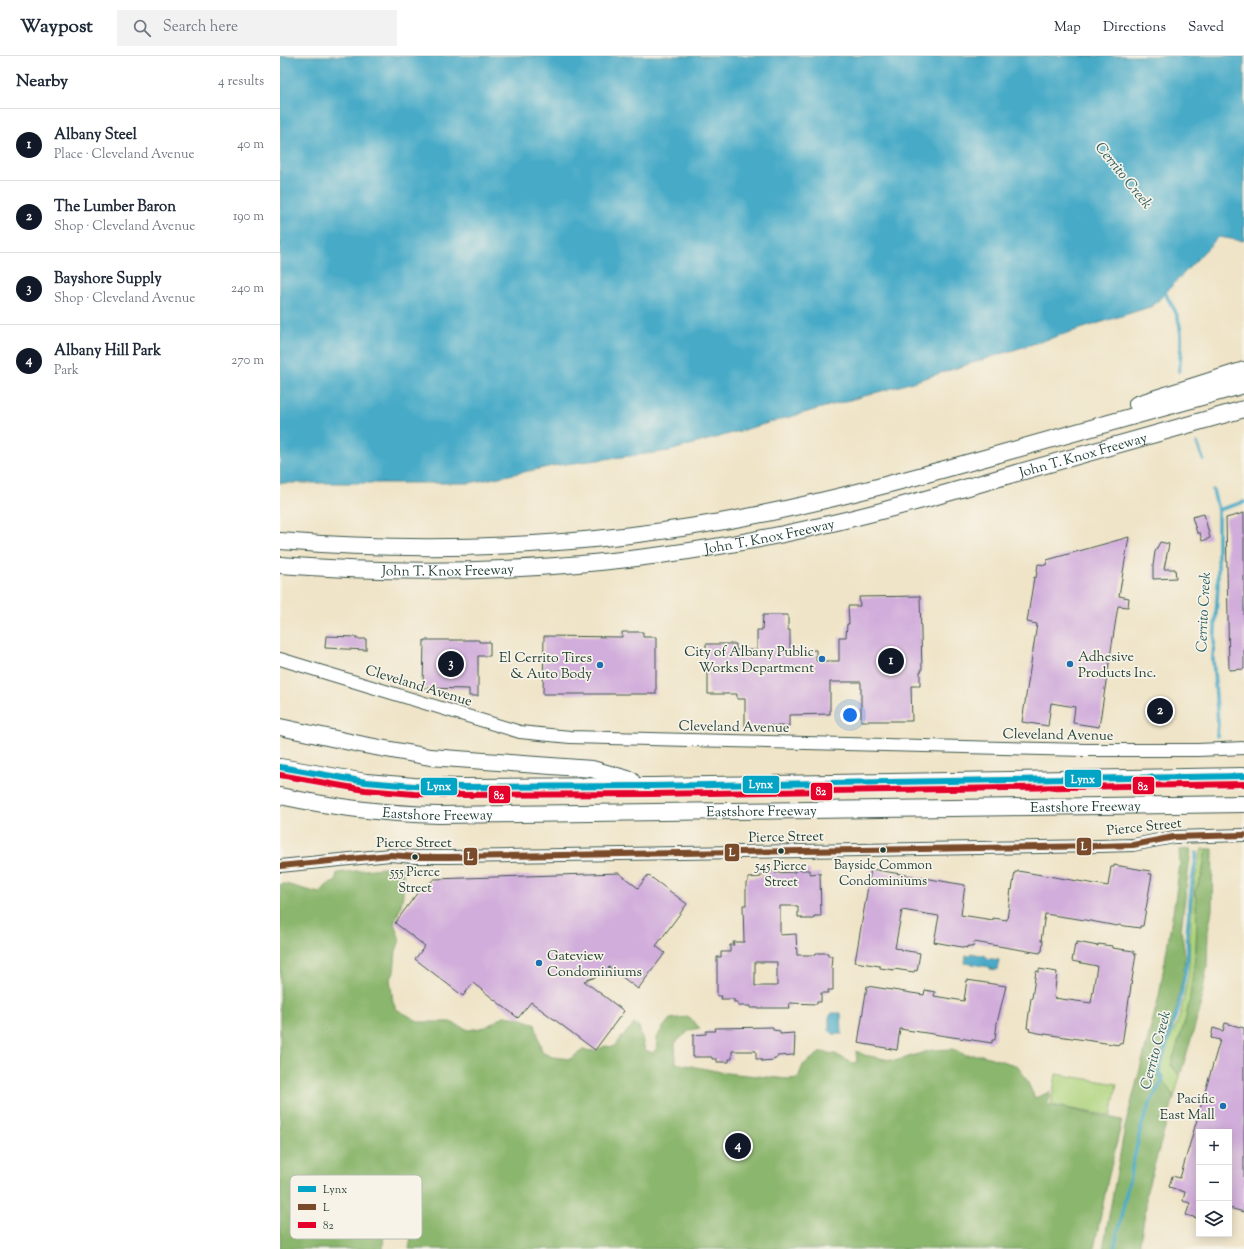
<!DOCTYPE html>
<meta charset="utf-8">
<style>
:root{--surface:#fff;--page:#f2f2f3;--text:#1f2937;--muted:#747a83;--line:#e0e1e3;--accent:#111827}
body{margin:0;font-family:"Sorts Mill Goudy",serif;background:var(--page);color:var(--text)}
.controls{position:absolute;right:12px;bottom:12px;display:grid;overflow:hidden;border-radius:0px;box-shadow:0 2px 10px #0003}
.controls button{width:36px;height:36px;display:grid;place-items:center;padding:0;border:0;border-bottom:1px solid var(--line);background:var(--surface);color:var(--text);font:20px sans-serif}
.you{position:absolute;left:570px;top:659px;width:14px;height:14px;margin:-10px;border:3px solid #fff;border-radius:50%;background:#1a73e8;box-shadow:0 0 0 6px #1a73e833}
.badge{display:grid;place-items:center;width:26px;height:26px;border-radius:50%;background:var(--accent);color:#fff;font-size:13px;font-weight:700}
.pin{position:absolute;translate:-50% -50%;border:2px solid #fff;box-shadow:0 1px 4px #0006}
.list{margin:0;padding:0;list-style:none}
h2{display:flex;justify-content:space-between;align-items:center;height:52px;margin:0;padding:0 16px;font-size:17px}
h2 small{font-size:13px;font-weight:400;color:var(--muted)}
.list li{display:grid;grid-template-columns:26px 1fr auto;gap:12px;align-items:center;box-sizing:border-box;height:72px;padding:0 16px;border-top:1px solid var(--line)}
.list b{display:block;font-size:15px;white-space:nowrap}
.list p{margin:0;font-size:13px;white-space:nowrap;color:var(--muted)}
.list em{font-size:13px;font-style:normal;color:var(--muted)}
.icon{flex:none;width:22px;height:22px;fill:none;stroke:currentColor;stroke-width:2;stroke-linecap:round;stroke-linejoin:round}
.map{position:relative;flex:none;width:964px;height:1193px;overflow:hidden}
header{display:flex;align-items:center;gap:24px;box-sizing:border-box;height:56px;padding:0 20px;background:var(--surface);border-bottom:1px solid var(--line)}
header strong{font-size:19px}
nav{display:flex;gap:22px;margin-inline-start:auto;font-size:14px}
.search{width:280px;height:36px;background:var(--page);display:flex;align-items:center;gap:10px;box-sizing:border-box;padding:0 14px;border-radius:0px;color:var(--muted);font-size:15px}
main{display:flex}
aside{flex:1;background:var(--surface)}
.map>svg:first-child{display:block}
</style>
<header>
<strong>Waypost</strong>
<div class="search"><svg class="icon" aria-label="search" viewBox="0 0 24 24"><circle cx="10" cy="10" r="6"/><path d="M15 15l6 6"/></svg>Search here</div>
<nav><a>Map</a><a>Directions</a><a>Saved</a></nav>
</header>
<main>
<aside>
<h2>Nearby<small>4 results</small></h2>
<ul class="list">
<li><span class="badge">1</span><div><b>Albany Steel</b><p>Place · Cleveland Avenue</p></div><em>40 m</em></li>
<li><span class="badge">2</span><div><b>The Lumber Baron</b><p>Shop · Cleveland Avenue</p></div><em>190 m</em></li>
<li><span class="badge">3</span><div><b>Bayshore Supply</b><p>Shop · Cleveland Avenue</p></div><em>240 m</em></li>
<li><span class="badge">4</span><div><b>Albany Hill Park</b><p>Park</p></div><em>270 m</em></li>
</ul>
</aside>
<div class="map">
<svg width="964" height="1193" viewBox="0 0 964 1193">
<rect width="100%" height="100%" fill="#f7f3e8"/>
<filter id="ink" filterUnits="userSpaceOnUse"><feTurbulence type="fractalNoise" baseFrequency=".025" numOctaves="2"/><feDisplacementMap in="SourceGraphic" scale="8" xChannelSelector="R" yChannelSelector="G"/><feConvolveMatrix kernelMatrix="1 2 1 2 8 2 1 2 1" color-interpolation-filters="sRGB"/></filter>
<filter id="wash" filterUnits="userSpaceOnUse"><feTurbulence type="fractalNoise" baseFrequency=".012" numOctaves="4" result="noise"/><feDisplacementMap in="SourceGraphic" scale="16" xChannelSelector="R" yChannelSelector="G"/><feGaussianBlur stdDeviation="0.9" result="paint"/><feColorMatrix in="noise" values="0 0 0 0 0 0 0 0 0 0 0 0 0 0 0 0 0 1.4 0 .05"/><feComposite in="paint" operator="in"/></filter>
<g filter="url(#wash)">
<rect width="100%" height="100%" fill="#efe4c7"/>
<!-- green -->
<path fill="#afd47e" stroke="#678859" d="M922 793H926L922 820 915 835 917 863 916 893 910 942 906 962 891 1009 900 1020 894 1041 883 1024 884 1021 880 1017C883 997 892 980 899 962 903 948 905 934 908 920 910 906 909 892 910 877 911 849 914 820 922 793Z
M776 1018 837 1028 831 1060 771 1049Z"/>
<!-- forest -->
<path fill="#8bb66d" stroke="#557a50" d="M911 793 901 874 905 898 904 915 896 953 875 1017 883 1024 894 1041 866 1138V1150L859 1193H823L845 1071 879 940 895 844 900 809 899 794Z
M926 793H933L932 854 928 875 927 911 919 956 900 1020 891 1009 906 962 910 942 916 893 917 863 915 835 922 820Z
M112 811H122C126 831 123 849 114 867L120 884 116 895 114 916 110 923 113 946 116 953 140 966H170L189 974 206 971 224 960 240 962 255 968 262 996 272 1001 290 1003 303 994 315 995 325 990 333 991 354 968 359 971 365 994 373 997 377 992C374 980 383 972 390 963L408 961 420 972 410 974 395 987 396 1007 446 1017 508 1023 518 1022 523 1009 541 996 555 998 572 1007 577 1006 576 995 584 999 615 1005 652 994 673 993 685 999H702L738 1010 746 1023 755 1042 770 1036 768 1049 842 1064 828 1123 814 1193H129C131 1180 139 1159 126 1151L121 1152 116 1160 108 1166 104 1174 103 1193H0V828H5L39 837 47 829 55 826 57 817Z"/>
<!-- water -->
<path fill="#47aac7" stroke="#33747e" d="M0 0H964V185L938 181 873 250 623 329 389 395 278 409 190 427H0Z
M691 897 706 900V902L719 904 717 914 710 913V911L685 907 686 899 690 900Z
M552 957H561L562 978H553L549 974V961Z"/>
<g fill="none" stroke-linecap="round" stroke-linejoin="round">
<!-- stream -->
<path stroke="#47aac7" stroke-width="3.5" d="M885 234C886 243 893 249 896 257 904 276 901 295 899 315
M917 387 923 403
M933 434 938 454V529L933 603 938 667 937 680
M938 454 964 446
M834 1193 861 1071 870 1047 883 1023 878 1017 894 964 899 950 904 923 908 899 907 877 912 826 917 797"/>
</g>
<g id="blocks">
<!-- building -->
<path fill="#d1addb" fill-rule="evenodd" d="M964 457V613L949 614 946 462Z
M924 458 930 482 922 485 920 477H917L912 461Z
M849 481 839 540 849 542 848 551 838 550 819 671 793 667 795 651 771 647 768 670 742 666 757 568 747 566 754 521 756 522 758 508 766 509 767 504Z
M880 486 889 488 884 513H895L896 522 873 523V510L875 496Z
M640 540 642 615H640V630H631L632 665H581V626H550V658L509 659V670H465V643H457V638H428V618H426V588H456V594H477V574H482L483 559H508V574H510V595L536 594V605H559V581H566L567 568H569L568 550H580L579 541Z
M342 576H363V581H376V638H263L264 580 342 581Z
M46 580 76 581V583H86V594L45 592Z
M144 584H199V586H210V600H198V640H189V633L143 632Z
M834 809 870 815 869 818H872L863 870H860V872L838 869 837 870 805 864 765 858 762 878 761 885H763L762 895H761L760 897 694 886 693 891 687 890V892L654 886 659 860 622 854 615 892 621 893V894L640 897 637 915 635 914 634 916 614 913V914L600 912V910L575 906 591 813 685 829 681 859 713 864V862L727 864 731 833 732 834 735 816H738V815L828 830 831 811H834Z
M515 814H530V818L540 817 541 860H534V863H522V861H518V850H500V879L516 878 517 899H536V897H548V900H552L551 912H553V934H548V937H541V946H537V948L509 947 510 952H470V950H458V946H454V943H441L442 940H437V901H441V896H450V889H454L453 886H464L463 849H466V827L468 826V822L481 821V819H484V815H495V817L515 816ZM475 906H497V930H475Z
M339 817 358 832 368 819 407 848 376 890 385 897 358 933 329 911 322 919 304 925 344 955 315 994 251 946 238 962 193 927 183 940 135 903 145 890 115 867 141 832 143 833 154 823Z
M797 886 818 890V888L832 890V892L854 895V898H856L842 988 839 987V989L758 977 749 975 750 973 747 972 751 942H752L756 915 759 916V913L777 916 774 942 811 947 817 910 792 905 795 888 797 889Z
M687 924 726 930 717 967 715 984H712V987L620 973 617 994 578 987 587 930 644 939 645 934 655 936 654 940 684 945Z
M945 967 964 972V1156L949 1152V1076H919V1157L917 1162 906 1159 910 1147 903 1145 905 1136 889 1131 892 1120 900 1122 940 984 931 982 933 972 943 975Z
M493 971V974L500 975V978L514 977V981H515L514 999 497 1000V1002H494V1004L481 1005V1003H476V995H452V1003H449V1006H437V1003H432V1001H413V979L426 978V975H436L435 972Z"/>
</g>
</g>
<g filter="url(#ink)">
<use href="#blocks" fill-opacity="0" stroke="#3e564a" stroke-width="1"/>
<g fill="none" stroke-linecap="round" stroke-linejoin="round">
<!-- secondary casing -->
<g stroke="#3e564a" stroke-width="14">
<path id="secondary" d="M0 603 240 676 290 681 805 694H918L964 692
M0 810 110 799 136 801H169L819 790 853 789 894 781 964 779"/>
</g>
<!-- highway casing -->
<g stroke="#3e564a" stroke-width="18">
<g id="highway">
<path d="M857 348 964 314"/>
<path d="M0 485C157 498 318 490 472 460 553 444 633 422 712 400 796 376 880 352 964 329"/>
<path id="s1" d="M0 509C156 521 314 514 468 485 555 469 641 445 726 420 806 398 885 375 964 353"/>
<path d="M0 671 84 689 150 701 312 713 351 724"/>
<path d="M0 711 86 726 134 730 183 731 372 730 964 720"/>
<path id="s2" d="M0 740C52 751 105 758 159 759L964 748"/>
</g>
</g>
<!-- secondary -->
<use href="#secondary" stroke="#fff" stroke-width="12"/>
<!-- highway -->
<use href="#highway" stroke="#fff" stroke-width="16"/>
<!-- bus-1 casing -->
<g stroke="#f7f3e8" stroke-width="9">
<path id="bus-1" d="M0 711 86 726 134 730 183 731 372 730 964 720"/>
</g>
<!-- bus-2 casing -->
<g stroke="#f7f3e8" stroke-width="9">
<path id="bus-2" d="M0 810 110 799 136 801H169L819 790 853 789 894 781 964 779"/>
</g>
<!-- bus-3 casing -->
<g stroke="#f7f3e8" stroke-width="9">
<path id="bus-3" d="M0 719 85 734 134 738 183 739 372 738 964 728"/>
</g>
<!-- bus-1 -->
<use href="#bus-1" stroke="#02a4c6" stroke-width="6"/>
<!-- bus-2 -->
<use href="#bus-2" stroke="#7a4b2a" stroke-width="6"/>
<!-- bus-3 -->
<use href="#bus-3" stroke="#e4002b" stroke-width="6"/>
</g>
</g>
<!-- markers -->
<g fill="#1f6fb2" stroke="#f7f3e8" stroke-width="1.5">
<circle cx="542" cy="603" r="4"/>
<circle cx="790" cy="608" r="4"/>
<circle cx="320" cy="609" r="4"/>
<circle cx="259" cy="907" r="4"/>
<circle cx="943" cy="1050" r="4"/>
</g>
<g fill="#1f3d34" stroke="#f7f3e8" stroke-width="1.5">
<circle cx="603" cy="794" r="3.5"/>
<circle cx="501" cy="795" r="3.5"/>
<circle cx="135" cy="801" r="3.5"/>
</g>
<g text-anchor="middle" stroke-width="3.5" stroke-linejoin="round" paint-order="stroke">
<!-- bus labels -->
<g font-size="13" fill="#1f3d34" stroke="#f7f3e8">
<text x="603" y="813">Bayside Common<tspan x="603" dy="16">Condominiums</tspan></text>
<text x="501" y="814">545 Pierce<tspan x="501" dy="16">Street</tspan></text>
<text x="135" y="820">555 Pierce<tspan x="135" dy="16">Street</tspan></text>
</g>
<!-- street labels -->
<g font-size="14" fill="#1f3d34" stroke="#f7f3e8">
<text dy="5" stroke="none"><textPath href="#s1" startOffset="816">John T. Knox Freeway</textPath></text>
<text dy="5" stroke="none"><textPath href="#s1" startOffset="492">John T. Knox Freeway</textPath></text>
<text dy="5" stroke="none"><textPath href="#s1" startOffset="168">John T. Knox Freeway</textPath></text>
<text transform="translate(139 629) rotate(17)" y="5">Cleveland Avenue</text>
<text transform="translate(454 670) rotate(1)" y="5">Cleveland Avenue</text>
<text transform="translate(778 678) rotate(1)" y="5">Cleveland Avenue</text>
<text dy="5" stroke="none"><textPath href="#s2" startOffset="807">Eastshore Freeway</textPath></text>
<text dy="5" stroke="none"><textPath href="#s2" startOffset="483">Eastshore Freeway</textPath></text>
<text dy="5" stroke="none"><textPath href="#s2" startOffset="159">Eastshore Freeway</textPath></text>
<text transform="translate(864 770) rotate(-6)" y="5">Pierce Street</text>
<text transform="translate(506 780) rotate(-1)" y="5">Pierce Street</text>
<text x="134" y="791">Pierce Street</text>
</g>
<!-- poi labels -->
<g font-size="14" fill="#1f3d34" stroke="#f7f3e8" text-anchor="end">
<text x="534" y="600">City of Albany Public<tspan x="534" dy="16">Works Department</tspan></text>
<text x="798" y="605" text-anchor="start">Adhesive<tspan x="798" dy="16">Products Inc.</tspan></text>
<text x="312" y="606">El Cerrito Tires<tspan x="312" dy="16">&amp; Auto Body</tspan></text>
<text x="267" y="904" text-anchor="start">Gateview<tspan x="267" dy="16">Condominiums</tspan></text>
<text x="935" y="1047">Pacific<tspan x="935" dy="16">East Mall</tspan></text>
</g>
<!-- water labels -->
<g font-size="15" font-style="italic" fill="#2b5e60" stroke="#f7f3e8">
<text transform="translate(844 119) rotate(51)" y="5">Cerrito Creek</text>
<text transform="translate(923 556) rotate(-87)" y="5">Cerrito Creek</text>
<text transform="translate(875 994) rotate(-75)" y="5">Cerrito Creek</text>
</g>
</g>
<!-- legend -->
<rect x="10" y="1119" width="132" height="64" rx="6" fill="#f7f3e8" stroke="#b6bcb2" stroke-width="1"/>
<rect x="18" y="1130" width="18" height="6" fill="#02a4c6"/>
<rect x="18" y="1148" width="18" height="6" fill="#7a4b2a"/>
<rect x="18" y="1166" width="18" height="6" fill="#e4002b"/>
<g font-size="11" fill="#1f3d34">
<text x="43" y="1137">Lynx</text>
<text x="43" y="1155">L</text>
<text x="43" y="1173">82</text>
</g>
<g stroke="#f7f3e8" stroke-width="1.5">
<rect x="784" y="713" width="38" height="19" rx="4" fill="#02a4c6"/>
<rect x="462" y="719" width="38" height="19" rx="4" fill="#02a4c6"/>
<rect x="852" y="720" width="23" height="19" rx="4" fill="#e4002b"/>
<rect x="140" y="721" width="38" height="19" rx="4" fill="#02a4c6"/>
<rect x="530" y="726" width="23" height="19" rx="4" fill="#e4002b"/>
<rect x="208" y="729" width="23" height="19" rx="4" fill="#e4002b"/>
<rect x="796" y="781" width="16" height="19" rx="4" fill="#7a4b2a"/>
<rect x="444" y="787" width="16" height="19" rx="4" fill="#7a4b2a"/>
<rect x="183" y="791" width="15" height="19" rx="4" fill="#7a4b2a"/>
</g>
<g font-size="11" text-anchor="middle" font-weight="bold" fill="#fff">
<text x="803" y="727">Lynx</text>
<text x="481" y="732">Lynx</text>
<text x="863" y="734">82</text>
<text x="159" y="734">Lynx</text>
<text x="541" y="739">82</text>
<text x="219" y="743">82</text>
<text x="804" y="794">L</text>
<text x="452" y="800">L</text>
<text x="190" y="804">L</text>
</g>
</svg>
<div class="controls">
<button>+</button>
<button>−</button>
<button><svg class="icon" aria-label="layers" viewBox="0 0 24 24"><path d="M12 4l9 5-9 5-9-5zM3 14l9 5 9-5"/></svg></button>
</div>
<div class="you"></div>
<div class="pin badge" style="left:611px;top:605px">1</div>
<div class="pin badge" style="left:880px;top:655px">2</div>
<div class="pin badge" style="left:171px;top:608px">3</div>
<div class="pin badge" style="left:458px;top:1090px">4</div>
</div>
</main>
